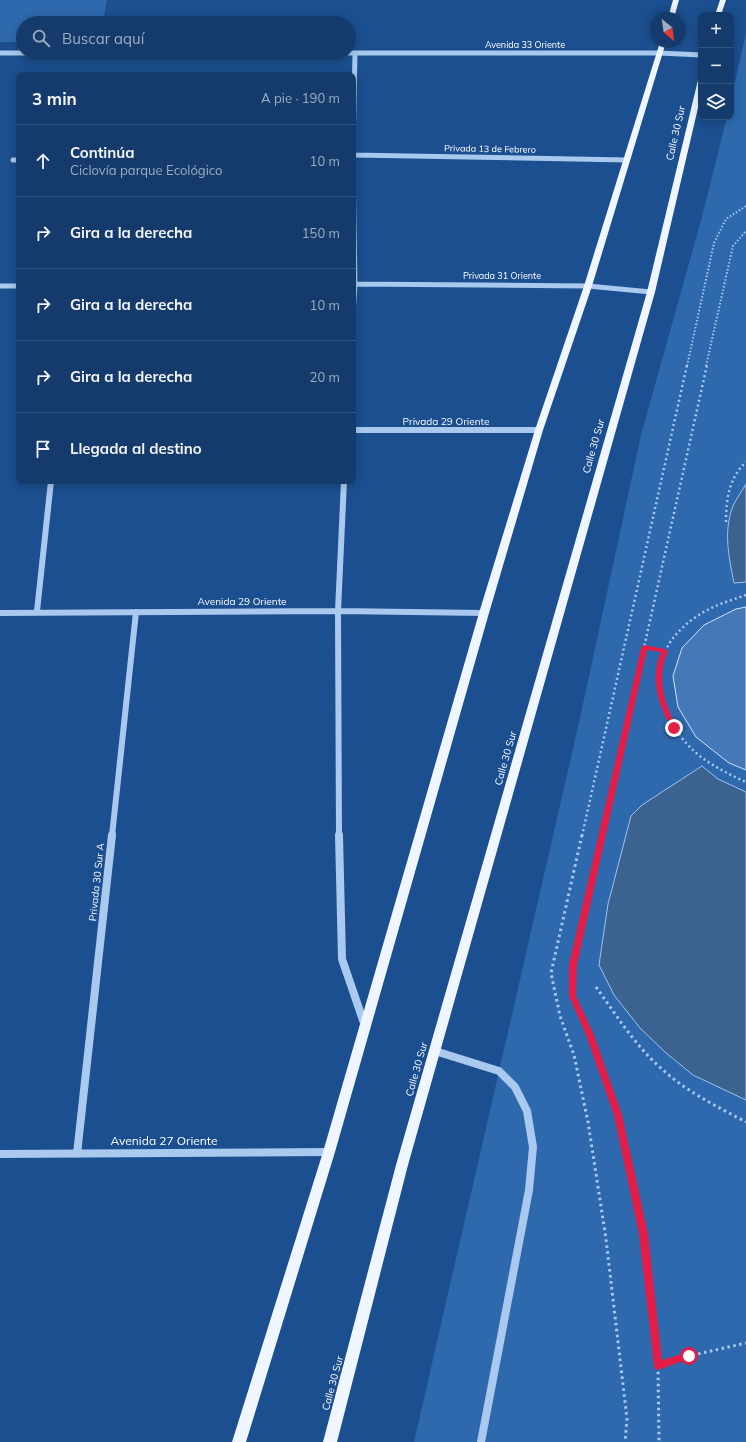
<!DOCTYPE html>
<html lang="es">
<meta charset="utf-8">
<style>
:root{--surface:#143b6b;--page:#1d4271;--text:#f1f3f6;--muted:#9dadc1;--line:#33557e}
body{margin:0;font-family:Mulish,sans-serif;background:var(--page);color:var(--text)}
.controls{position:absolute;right:12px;top:12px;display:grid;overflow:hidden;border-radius:8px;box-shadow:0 2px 10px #0003}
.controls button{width:36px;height:36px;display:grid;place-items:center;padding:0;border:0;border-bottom:1px solid var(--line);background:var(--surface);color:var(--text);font:20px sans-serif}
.compass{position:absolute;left:650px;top:12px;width:36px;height:36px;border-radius:50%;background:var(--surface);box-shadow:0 2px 10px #0003;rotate:151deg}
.stop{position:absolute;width:12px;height:12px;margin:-9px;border:3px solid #e11d48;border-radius:50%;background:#fff}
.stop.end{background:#e11d48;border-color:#fff;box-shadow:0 1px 4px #0008}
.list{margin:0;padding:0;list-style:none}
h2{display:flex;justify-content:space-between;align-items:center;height:52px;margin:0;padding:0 16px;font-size:17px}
h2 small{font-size:13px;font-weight:400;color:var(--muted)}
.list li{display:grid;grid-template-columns:26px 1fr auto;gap:12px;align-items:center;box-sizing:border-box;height:72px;padding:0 16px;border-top:1px solid var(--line)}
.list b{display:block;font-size:15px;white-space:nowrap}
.list p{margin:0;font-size:13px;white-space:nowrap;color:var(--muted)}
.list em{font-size:13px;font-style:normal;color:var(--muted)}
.icon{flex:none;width:22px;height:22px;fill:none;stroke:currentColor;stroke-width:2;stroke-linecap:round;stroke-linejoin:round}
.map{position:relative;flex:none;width:746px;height:1442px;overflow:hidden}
.search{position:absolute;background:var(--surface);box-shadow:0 2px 10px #0003;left:16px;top:16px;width:340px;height:44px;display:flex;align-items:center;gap:10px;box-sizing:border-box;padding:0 14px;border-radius:22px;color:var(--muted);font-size:15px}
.panel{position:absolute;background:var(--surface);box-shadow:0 2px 10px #0003;left:16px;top:72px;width:340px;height:412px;border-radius:8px}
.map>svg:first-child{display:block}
</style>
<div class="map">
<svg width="746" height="1442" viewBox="0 0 746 1442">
<rect width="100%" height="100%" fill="#1b4f8f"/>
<!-- green -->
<path fill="#2e69ad" d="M0 0H107L103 23H23V42H0Z
M746 33V1442H414L580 718 641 435 700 224 727 117H731V99Z"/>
<!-- water -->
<path fill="#3c6290" stroke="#9cc4f0" d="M746 484V582L734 583C729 558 723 531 733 506 736 499 742 491 746 484Z
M702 766 718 779 746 792V1100L693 1075 665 1052 640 1028 614 995 599 965 608 904 631 816 642 805Z"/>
<!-- building -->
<path fill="#4478b7" stroke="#cfe3fa" d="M746 607V770L729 763 696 737 678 707 673 676 682 648 704 625 736 609Z"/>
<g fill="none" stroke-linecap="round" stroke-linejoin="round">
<!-- path-far2 -->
<path stroke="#a9c9ee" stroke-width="2" stroke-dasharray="1.5 2" stroke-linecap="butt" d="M687 366 714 243 726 219 746 206
M706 366 733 246 746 231"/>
<!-- path-far1 -->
<path stroke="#a9c9ee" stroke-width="2.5" stroke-dasharray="2 3" stroke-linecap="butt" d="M726 522C726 499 729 478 746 462
M746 595C729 601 711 606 696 617 639 655 653 718 701 757 715 767 730 775 746 782
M644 648 665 651
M582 836 687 365
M602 836 707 365"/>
<!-- path -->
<path stroke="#a9c9ee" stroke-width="3" stroke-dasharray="2.5 3.5" stroke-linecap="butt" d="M582 835 551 973 560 1016 574 1055 588 1122 606 1239 627 1419 625 1442
M602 835 573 965 572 995 590 1035 618 1115 643 1234 658 1366 659 1442
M596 987C617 1016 636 1047 663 1070 687 1092 718 1107 746 1122
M658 1366 689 1356 746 1343"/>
<!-- minor-far2 -->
<path stroke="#a9c9ee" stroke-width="5" d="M0 53H83
M349 53H660L701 55
M353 151 355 53
M353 155 627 160
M13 160H19
M353 162 355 284 353 314
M353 284 588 286 651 292
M0 286H19"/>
<!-- minor-far1 -->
<path stroke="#a9c9ee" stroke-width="6" d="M353 430H539
M37 611 51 481
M0 613 338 611 484 613
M112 836 136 612
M339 836 338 611 344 481"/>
<!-- minor -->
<path stroke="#a9c9ee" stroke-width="8" d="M339 835 342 959 365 1026
M435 1051 499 1071 515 1087 527 1111 533 1147 529 1190 481 1442
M0 1154 329 1152
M77 1154 112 835"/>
<!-- major -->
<path fill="#f0f6ff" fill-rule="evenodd" d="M673 0H679L674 18H668Z
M720 0H726L721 15H715Z
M660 42H666L592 286 543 430 489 613 335 1152 246 1442H232L323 1152 479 613 535 430 584 286Z
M701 78V95L655 292 408 1165 337 1442H323L396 1165 647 292 698 80Z"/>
</g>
<!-- route -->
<path fill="#e11d48" d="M644 645 665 649 668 651C656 677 664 703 677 728V729H672C659 706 649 679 661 652L647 650 577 965 576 996 594 1035 622 1115 648 1234 662 1360 689 1352 692 1353 693 1356 692 1358 658 1370 655 1369 654 1366 639 1234 614 1115 586 1035 569 996V965L641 648Z"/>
<g text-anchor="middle" stroke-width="4" stroke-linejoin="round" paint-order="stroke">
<!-- far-street labels -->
<g font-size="9" fill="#fff" stroke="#1b4f8f">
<text x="525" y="48">Avenida 33 Oriente</text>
<text transform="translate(490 149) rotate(1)" y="3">Privada 13 de Febrero</text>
<text x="502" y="279">Privada 31 Oriente</text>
</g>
<!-- street labels -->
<g font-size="10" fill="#fff" stroke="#1b4f8f">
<text transform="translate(675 133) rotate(-77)" y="4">Calle 30 Sur</text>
<text x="446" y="425">Privada 29 Oriente</text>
<text transform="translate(593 446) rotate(-74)" y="4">Calle 30 Sur</text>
<text x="242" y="605">Avenida 29 Oriente</text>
<text transform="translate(505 758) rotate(-74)" y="4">Calle 30 Sur</text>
<text transform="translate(96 882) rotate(-84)" y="4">Privada 30 Sur A</text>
<text transform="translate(416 1069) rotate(-74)" y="4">Calle 30 Sur</text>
<text transform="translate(332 1383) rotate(-75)" y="4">Calle 30 Sur</text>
</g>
<!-- near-street labels -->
<g font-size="12" fill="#fff" stroke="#1b4f8f">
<text x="164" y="1145">Avenida 27 Oriente</text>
</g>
</g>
</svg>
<div class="controls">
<button>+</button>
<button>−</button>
<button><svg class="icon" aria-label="layers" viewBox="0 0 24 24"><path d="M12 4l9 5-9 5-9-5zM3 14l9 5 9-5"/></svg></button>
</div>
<svg class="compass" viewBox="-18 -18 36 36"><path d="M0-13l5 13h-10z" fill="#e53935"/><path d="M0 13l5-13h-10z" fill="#9dadc1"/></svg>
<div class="stop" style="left:689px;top:1356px"></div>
<div class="stop end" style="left:674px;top:728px"></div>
<div class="search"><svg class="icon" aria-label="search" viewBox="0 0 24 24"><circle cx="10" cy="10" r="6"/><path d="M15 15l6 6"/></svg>Buscar aquí</div>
<section class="panel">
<h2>3 min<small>A pie · 190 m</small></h2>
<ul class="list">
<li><svg class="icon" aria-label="ahead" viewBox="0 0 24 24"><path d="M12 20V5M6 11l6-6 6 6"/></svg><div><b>Continúa</b><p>Ciclovía parque Ecológico</p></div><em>10 m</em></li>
<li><svg class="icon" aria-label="right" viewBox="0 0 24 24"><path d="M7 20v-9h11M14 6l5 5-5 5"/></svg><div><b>Gira a la derecha</b></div><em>150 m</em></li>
<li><svg class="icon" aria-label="right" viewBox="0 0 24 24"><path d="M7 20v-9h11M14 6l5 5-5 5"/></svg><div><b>Gira a la derecha</b></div><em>10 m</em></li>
<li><svg class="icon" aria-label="right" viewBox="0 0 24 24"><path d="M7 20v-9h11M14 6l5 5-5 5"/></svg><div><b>Gira a la derecha</b></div><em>20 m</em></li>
<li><svg class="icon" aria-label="arrive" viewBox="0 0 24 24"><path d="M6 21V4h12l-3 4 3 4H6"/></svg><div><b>Llegada al destino</b></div></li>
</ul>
</section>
</div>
